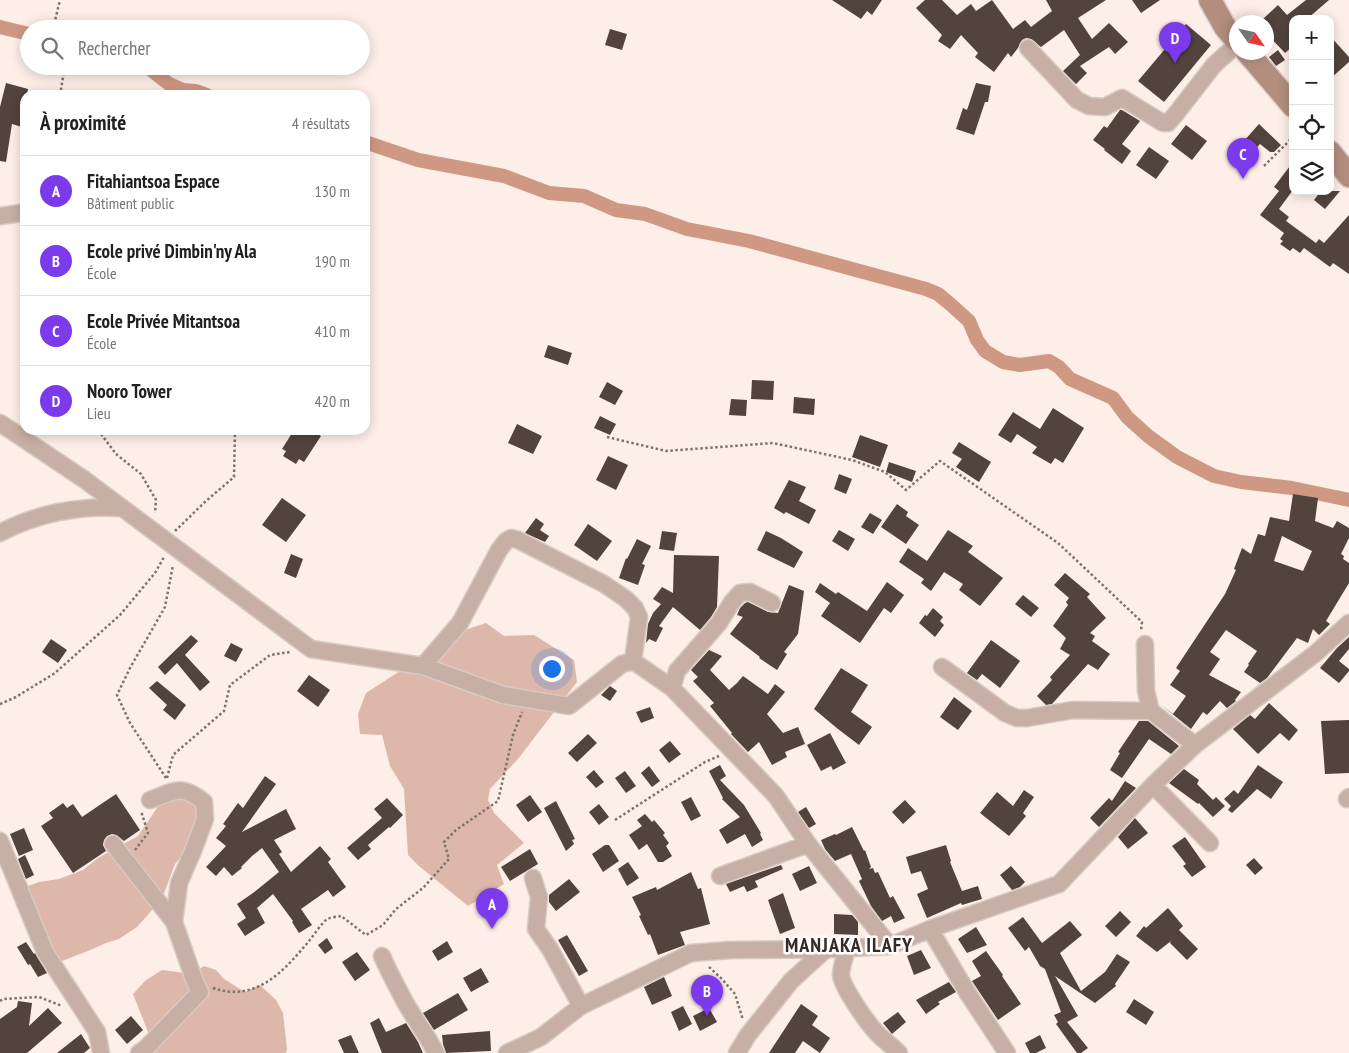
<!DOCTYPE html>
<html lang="fr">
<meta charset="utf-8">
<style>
:root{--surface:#fff;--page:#f2f2f2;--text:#202124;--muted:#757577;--line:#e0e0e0;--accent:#7c3aed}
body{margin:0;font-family:"PT Sans Narrow",sans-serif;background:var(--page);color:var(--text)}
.controls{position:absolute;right:15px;top:15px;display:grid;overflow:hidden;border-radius:10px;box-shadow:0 2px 12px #0003}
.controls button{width:45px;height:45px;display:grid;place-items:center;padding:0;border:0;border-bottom:1px solid var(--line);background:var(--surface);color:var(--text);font:25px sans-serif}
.compass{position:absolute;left:1229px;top:15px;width:45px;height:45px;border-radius:50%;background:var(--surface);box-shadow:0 2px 12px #0003;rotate:124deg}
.you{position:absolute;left:551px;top:668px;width:18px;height:18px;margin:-12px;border:4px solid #fff;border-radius:50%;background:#1a73e8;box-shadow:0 0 0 8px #1a73e833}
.badge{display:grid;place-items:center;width:32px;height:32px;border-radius:50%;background:var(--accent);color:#fff;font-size:16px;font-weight:700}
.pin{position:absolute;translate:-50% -41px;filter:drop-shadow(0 1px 2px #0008)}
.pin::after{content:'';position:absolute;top:26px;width:18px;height:15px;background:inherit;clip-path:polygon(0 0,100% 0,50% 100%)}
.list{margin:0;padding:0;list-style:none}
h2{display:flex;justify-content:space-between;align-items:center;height:65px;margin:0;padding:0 20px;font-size:21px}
h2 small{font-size:16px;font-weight:400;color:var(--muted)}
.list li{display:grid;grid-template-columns:32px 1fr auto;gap:15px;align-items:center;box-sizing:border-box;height:70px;padding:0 20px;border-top:1px solid var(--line)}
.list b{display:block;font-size:19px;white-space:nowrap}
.list p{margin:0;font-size:16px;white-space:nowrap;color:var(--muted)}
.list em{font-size:16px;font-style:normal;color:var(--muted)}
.icon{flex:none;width:28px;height:28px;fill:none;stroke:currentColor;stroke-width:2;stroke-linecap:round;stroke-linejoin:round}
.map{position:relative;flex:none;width:1349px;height:1053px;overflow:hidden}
.search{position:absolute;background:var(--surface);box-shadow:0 2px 12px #0003;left:20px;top:20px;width:350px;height:55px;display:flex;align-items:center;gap:12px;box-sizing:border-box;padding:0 18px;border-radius:28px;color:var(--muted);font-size:19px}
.panel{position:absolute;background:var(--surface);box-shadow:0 2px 12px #0003;left:20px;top:90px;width:350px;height:345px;border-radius:15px}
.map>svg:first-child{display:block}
</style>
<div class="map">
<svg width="1349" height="1053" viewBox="0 0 1349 1053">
<rect width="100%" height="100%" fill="#fdeee8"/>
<!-- green -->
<path fill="#ddb7a9" d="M486 623 504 636 534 635 574 660 577 682 518 759 490 789 488 800 494 813 524 843 497 865 504 884 468 906 419 866 408 855 404 789 390 766 382 735 360 734 358 714 366 693 462 631Z
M171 793 190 795 201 809 195 840 175 864 160 904 153 909 137 927 119 939 106 943 88 951 62 961 50 959 20 889 39 882 59 879 83 870 98 858 138 836 159 805Z
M204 966 216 970 224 979 245 992 260 985 276 1000 283 1013 287 1049 286 1053H139L152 1042 133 994 146 980 162 970 192 974Z"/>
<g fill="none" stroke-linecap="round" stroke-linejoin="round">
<!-- canal -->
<path stroke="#cf9883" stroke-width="14" d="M0 27 29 34
M146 66 169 84 183 90 196 91 207 95
M365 142 418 160 504 176 549 193 584 196 616 210 645 214 687 229 749 241 926 289 938 294 949 303 969 321 977 340 985 351 1003 362 1020 365 1049 361 1059 367 1070 379 1113 398 1127 417 1148 436 1177 457 1214 476 1241 482 1292 488 1349 500"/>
</g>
<!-- building -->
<path fill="#52433d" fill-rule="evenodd" d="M832 0H882L872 15 867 11 861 19Z
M925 0H942L957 15 971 4 976 11 992 0 1013 29 1025 20 1031 27 1052 11 1046 0H1106L1078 18 1092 39 1109 23 1128 42 1115 54 1109 47 1080 66 1087 73 1076 84 1063 71 1080 55 1064 30 1041 47 1031 39 1026 38 1022 40 1018 48 1011 57 1008 53 994 72 975 57 978 53 961 35 950 49 938 41 942 35 916 8Z
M1132 0H1160L1141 13Z
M1306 0H1329L1307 19H1293V46L1285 53 1266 33V22L1263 19 1278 5 1287 15Z
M1186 24 1211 45 1164 102 1138 81Z
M610 29 627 34 622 50 605 45Z
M1330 36 1349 57V62L1330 79Z
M1278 50 1285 60 1276 66 1269 57Z
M6 83 28 89 27 95H25V128L12 124 6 162 0 161V107Z
M976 83 991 86 988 102H985L974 135 956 129 963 108 967 110Z
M1120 110H1122L1140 121 1122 144 1131 151 1122 164 1104 150 1105 149 1093 140 1104 126 1107 128Z
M1259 124 1281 145 1274 152H1270L1260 144 1253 151 1243 142Z
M1186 125 1207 141 1192 160 1171 144Z
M1149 147 1169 161 1156 179 1136 165Z
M1293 162V190L1279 209 1289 217 1286 221 1316 243 1319 239 1324 243 1349 215V274L1333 263 1330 267 1304 248 1300 253 1293 248 1290 251 1280 244 1283 241 1280 239 1284 233 1260 215 1279 191 1274 187Z
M1321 191H1340L1325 209 1314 200Z
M548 345 572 353 568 365 544 357Z
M752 380 774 381 773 400 751 399Z
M607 382 623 391 615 405 599 397Z
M794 397 815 399 814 415 793 413Z
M731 399 747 400 746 416 729 415Z
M1053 408 1084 428 1063 463 1055 458 1051 464 1032 453 1037 447 1017 434 1011 443 998 435 1013 412 1040 429Z
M600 416 616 424 610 435 594 428Z
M517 424 542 436 533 454 508 443Z
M294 430H311L321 436 304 462 299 459 296 464 283 456 286 451 282 449Z
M860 435 888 445 880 467 852 457Z
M959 442 991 462 979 482 956 467 962 459 952 453Z
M608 456 628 465 616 490 596 480Z
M889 462 916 471 912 482 886 472Z
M839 474 852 479 846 494 834 489Z
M789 480 806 487 799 501 816 510 809 524 786 512 784 514 774 508Z
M1293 494 1318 498 1315 521 1333 528 1337 521 1349 528V538L1341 554 1344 556 1343 559 1349 563V583L1326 621 1330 624 1319 635 1313 629 1308 643 1297 638 1267 678 1260 683 1244 672 1249 665 1248 664 1257 651 1226 630 1210 652 1220 659 1209 675 1241 692 1235 700 1236 701 1227 708 1220 701 1207 715 1203 712 1191 729 1160 704 1173 714 1186 696 1170 685 1180 671 1176 668 1225 594 1236 570 1234 569 1242 548 1251 554 1258 534 1265 536 1270 517 1289 521ZM1282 536 1312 551 1303 571 1274 561Z
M282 498 306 515 286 542 262 525Z
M897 504 908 512 906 516 919 525 906 544 881 527Z
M870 513 882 520 873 534 861 527Z
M536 518 544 524 540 530 549 536 545 542 525 533Z
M588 524 612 541 597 561 574 545Z
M839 530 855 539 848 551 832 541Z
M948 530 973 546 968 552 1003 578 980 606 959 590 963 584 944 572 931 591 921 583 924 579 899 562 908 548 927 561Z
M662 531 677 533 674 551 659 549Z
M766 531 781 538 803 552 794 568 757 550Z
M637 539 651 546 642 564 645 565 638 585 619 578 626 558 627 559Z
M291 554 303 559 296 578 284 573Z
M674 555 719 556 717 607 711 617 700 630 673 607 659 626 663 628 656 642 649 639 646 643 648 624 653 613 661 604 653 599 662 587 673 593Z
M1065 573 1090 594 1087 597 1106 618 1090 633 1095 636 1092 641 1110 654 1098 670 1088 664 1052 704 1046 705 1037 696 1052 680 1050 677 1070 655 1060 649 1066 638 1053 626 1068 605 1066 602 1069 598 1054 585Z
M887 582 904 595 891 613 884 608 860 643 821 616 830 603 815 592 820 583 836 594 838 592 867 611Z
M789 585 804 591 798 634 784 652 787 654 777 670 759 658 760 657 730 634 743 617 737 615 740 608 745 603 748 602 768 612 778 613Z
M1023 595 1039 608 1031 617 1015 604Z
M933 608 943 617 940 621 944 625 935 637 919 623 925 615 927 616Z
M191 635 198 641 185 655 210 682 200 691 177 663 165 675 158 667Z
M1349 637V649L1339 661 1349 669V671L1339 683 1320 668 1337 648Z
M51 639 67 650 58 663 42 652Z
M991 640 1020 661 1000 688 982 674 977 680 967 673Z
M231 643 243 649 236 662 224 656Z
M709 650 722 656 710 670 729 690 737 683 743 676 768 694 775 684 785 692 767 714 783 733 798 727 805 744 785 752 787 757 772 765 759 742 748 752 731 734 732 733 710 706 714 703 693 681 698 677 691 670Z
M841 668 868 685 851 712 872 727 859 745 838 729 814 709Z
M309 675 330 690 318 707 297 691Z
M157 681 186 705 175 720 163 710 167 705 149 688Z
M610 686 617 691 610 701 601 695Z
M954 697 972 711 958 730 940 717Z
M1269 703 1298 730 1289 741 1280 733 1258 754 1233 729 1250 715 1255 719Z
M650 707 654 718 641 723 636 712Z
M1349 720V773L1325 774 1321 721Z
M1139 721H1148L1179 746 1171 754 1149 739 1122 778 1110 770 1120 753 1118 752Z
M830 733 846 763 833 770 831 766 821 771 807 745Z
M588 734 597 743 577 762 568 753Z
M670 741 681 754 669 763 659 750Z
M720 765 726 776 720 780 744 805 761 833 760 834 763 840 752 847 745 834 727 844 719 830 740 817 722 799 723 798 709 771Z
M1258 765 1283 782 1271 799 1257 789 1232 813 1228 810 1231 806 1224 799 1234 790 1238 794Z
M649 766 660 781 652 787 641 773Z
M1184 769 1199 780 1197 784 1213 800 1216 797 1225 806 1213 817 1199 803 1198 804 1169 783Z
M594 770 604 782 596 788 586 777Z
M625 771 636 786 626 793 615 778Z
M265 776 276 784 242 832 286 809 296 829 274 840 282 852 279 854 291 872 320 846 331 859 328 862 346 887 333 897 328 890 301 909 312 925 299 933 292 922 293 921 273 894 257 908 265 923 245 936 237 924 246 918 237 904 253 893 279 872 262 848 252 856 241 867 242 868 232 876 224 867 216 876 206 867 226 846 216 838 226 826 223 824 238 803 243 808Z
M1125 781 1136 788 1099 827 1090 818 1109 798 1112 801Z
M1024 790 1034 797 1023 813 1026 816 1009 836 980 813 997 792 1013 806Z
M116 794 140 830 124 841 116 835 112 834 107 836 104 840 103 845 106 851 73 873 41 826 53 818 49 813 63 803 67 808 73 804 82 817Z
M530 795 542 812 528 822 516 805Z
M691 797 701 816 691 821 681 802Z
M387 798 403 815 390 828 389 827 368 845 371 849 358 860 347 848 382 818 374 809Z
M905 800 916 812 903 824 892 812Z
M556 801 575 839 572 840 574 844 566 851 544 808Z
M599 804 609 817 599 825 589 812Z
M806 807 816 824 809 828 798 812Z
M645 814 652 822 654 820 665 833 663 835 669 843 666 846 672 856 663 862H658L647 844 639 850 629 835 642 826 637 820Z
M1135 818 1148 833 1128 849 1118 837Z
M852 827 864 851 865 850 871 867 869 869 873 868 875 873 878 872 890 898 893 896 905 918 894 923 891 916 882 921 871 906 859 881 862 879 851 854 835 861 825 849 821 840 835 834 836 835Z
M24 828 33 850 19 856 10 834Z
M1185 837 1206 867 1192 877 1183 866 1186 864 1172 846Z
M605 845H609L619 861 603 872 592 854Z
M946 845 951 861 950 862 962 891 978 886 982 899 962 905 961 903 927 918 917 894 928 889 921 871 911 874 906 857Z
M530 849 538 864 510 881 501 867Z
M25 855 34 875 26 879 18 859Z
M1254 858 1263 868 1255 875 1246 865Z
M628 862 639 878 627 886 618 869Z
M781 865 783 869 755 881 758 887 747 892 744 886 730 892 726 884Z
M809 866 817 883 800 891 792 874Z
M1011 866 1025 882 1020 887 1012 890 1000 875Z
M691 872 698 889 701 888 710 924 680 932 685 945 658 955 650 934 648 935 639 916 641 915 632 897 656 887 657 890Z
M569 879 580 892 556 911 549 902V895Z
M783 893 795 928 780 934 768 900Z
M1168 908 1183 926 1179 930 1198 949 1187 960 1170 943 1171 941 1157 952 1136 936 1144 926 1146 928Z
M1120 911 1131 922 1116 937 1105 926Z
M834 914 852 915 858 922V935L834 934Z
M1023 917 1042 943 1070 921 1082 935 1060 953 1081 991 1105 972 1117 954 1130 962 1115 984 1116 986 1095 1003 1055 976 1078 1016 1067 1022 1088 1048 1081 1053H1077L1056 1024 1058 1022 1054 1015 1061 1012 1045 969 1040 966 1029 947 1025 951 1008 928Z
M976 927 987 945 967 953 958 939Z
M567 935 588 971 579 976 558 940Z
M327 938 333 948 325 954 318 945Z
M447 941 453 952 438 961 432 951Z
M26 942 34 954 35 953 47 973 38 977 30 964 28 965 17 947Z
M921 950 931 968 914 975 907 956Z
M986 951 1003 975 1002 976 1021 1004 998 1020 972 981 981 976 972 961Z
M357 952 370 970 355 981 342 962Z
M481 968 489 982 471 992 463 978Z
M664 977 672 996 652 1005 644 987Z
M949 982 956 992 938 1002 940 1004 926 1014 916 1000Z
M458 993 468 1010 434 1030 423 1013Z
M1134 999 1154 1012 1146 1025 1126 1012Z
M18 1001 32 1003 29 1026 48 1008 62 1023 27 1053H0V1019L17 1007Z
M801 1004 818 1016 812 1025 830 1038 820 1053 803 1041 795 1053H769Z
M683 1006 692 1024 679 1031 671 1012Z
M709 1008 717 1022 700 1031 693 1016Z
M898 1012 906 1022 892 1034 883 1023Z
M131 1016 143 1030 127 1044 115 1030Z
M379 1018 386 1032 406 1023 418 1042 423 1053H382L370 1023Z
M490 1031 491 1051 446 1053 443 1044 442 1035Z
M81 1034 90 1048 84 1053H57Z
M351 1035 359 1053H344L338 1040Z
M1040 1035 1046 1048 1036 1053H1030L1025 1043Z"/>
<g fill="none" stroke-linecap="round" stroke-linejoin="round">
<!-- street casing -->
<g stroke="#d7cac4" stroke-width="19">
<path id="street" d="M1028 48 1077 100 1089 106 1105 107 1122 98 1163 123H1168L1175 115 1214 65 1236 45
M0 216 21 213 25 214
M0 423 85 480 311 649 423 666 503 695 569 706 622 664 633 661 672 688
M0 533C37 513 81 505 122 508
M772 603 750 592 740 593 732 602 719 623 677 671 672 688 776 796 808 844 890 946
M1145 644 1146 691 1151 711 1195 745
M423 666 460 623 499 550 506 541 511 538 518 540 604 584 626 599 635 608 639 617 633 661
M942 667 1005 713 1017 718H1027L1073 710 1151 711
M1153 785 1210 843
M1347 799 1349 797
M150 800C175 791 181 783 204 802L205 819 193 851 179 883 174 922
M0 841 45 952 97 1032 101 1053
M113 844 174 922 195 982 200 992 146 1048 139 1053
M720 876 808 844
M533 878 539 897 536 929 550 949 581 1006
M930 929 967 992 1007 1053
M848 948C845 956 841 966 841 975 842 987 869 1026 879 1035 885 1041 893 1047 899 1053
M382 956C389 972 397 987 405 1002 415 1020 427 1035 436 1053
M507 1053 541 1037 581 1006 691 953 731 950 829 949 890 946 930 929 1059 884 1153 785 1195 745 1316 653 1349 623
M737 1053 748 1035 791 981 826 949"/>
</g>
<!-- secondary casing -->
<g stroke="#d7cac4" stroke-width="25">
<path id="secondary" d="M1210 0 1225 27 1236 40
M1247 52 1293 106
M1330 152 1349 176"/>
</g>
<!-- path -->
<path stroke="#7c726e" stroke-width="2.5" stroke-dasharray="2.5 2.5" stroke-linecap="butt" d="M53 29 60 0
M60 95 65 66
M1264 166 1293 137
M98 430 116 454 141 474 156 500 155 513
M607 437 666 451 773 443 852 460 885 472 906 490 940 461 1058 543 1142 622 1141 630
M175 531 206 501 234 477 235 430
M0 704 16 697 55 673 120 615 155 573 164 557
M166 778 130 723 117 695 130 668 165 607 173 565
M167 778 173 755 224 711 230 685 270 655 290 652
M615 820 705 762 719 756
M135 850 148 833 141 811
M709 967 722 979 735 994 743 1020
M213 988C256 1003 284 971 309 941 314 935 321 924 326 920 330 917 337 917 341 916L366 935 383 925 396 909 423 888 449 859 444 842 456 830 498 801 513 735 522 712
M0 1001 3 999 39 997 62 1006"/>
<!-- street -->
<use href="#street" stroke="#c8afa5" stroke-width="16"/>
<!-- secondary -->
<use href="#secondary" stroke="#b38e7f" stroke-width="22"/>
</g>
<g text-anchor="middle" stroke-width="5" stroke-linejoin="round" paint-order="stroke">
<!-- district labels -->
<g font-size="20" font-weight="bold" letter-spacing="1" fill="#372a24" stroke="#fff">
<text x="849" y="952">MANJAKA ILAFY</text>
</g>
</g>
</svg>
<div class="controls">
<button>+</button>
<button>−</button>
<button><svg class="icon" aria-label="locate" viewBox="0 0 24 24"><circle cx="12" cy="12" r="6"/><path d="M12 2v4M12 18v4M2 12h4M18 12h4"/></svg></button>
<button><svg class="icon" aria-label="layers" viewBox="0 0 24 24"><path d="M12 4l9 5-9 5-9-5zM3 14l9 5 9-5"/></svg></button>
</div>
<svg class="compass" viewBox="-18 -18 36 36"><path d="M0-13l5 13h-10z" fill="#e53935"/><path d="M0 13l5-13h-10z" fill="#757577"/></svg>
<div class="you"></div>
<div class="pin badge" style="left:492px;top:929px">A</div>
<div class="pin badge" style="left:707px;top:1016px">B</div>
<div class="pin badge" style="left:1243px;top:179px">C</div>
<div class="pin badge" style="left:1175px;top:63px">D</div>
<div class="search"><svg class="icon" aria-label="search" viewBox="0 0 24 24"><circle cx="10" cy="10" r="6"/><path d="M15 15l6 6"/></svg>Rechercher</div>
<section class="panel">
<h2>À proximité<small>4 résultats</small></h2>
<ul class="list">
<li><span class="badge">A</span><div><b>Fitahiantsoa Espace</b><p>Bâtiment public</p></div><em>130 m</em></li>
<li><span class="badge">B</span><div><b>Ecole privé Dimbin'ny Ala</b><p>École</p></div><em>190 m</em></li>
<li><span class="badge">C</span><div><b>Ecole Privée Mitantsoa</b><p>École</p></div><em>410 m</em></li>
<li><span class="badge">D</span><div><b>Nooro Tower</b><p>Lieu</p></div><em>420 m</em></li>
</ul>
</section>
</div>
